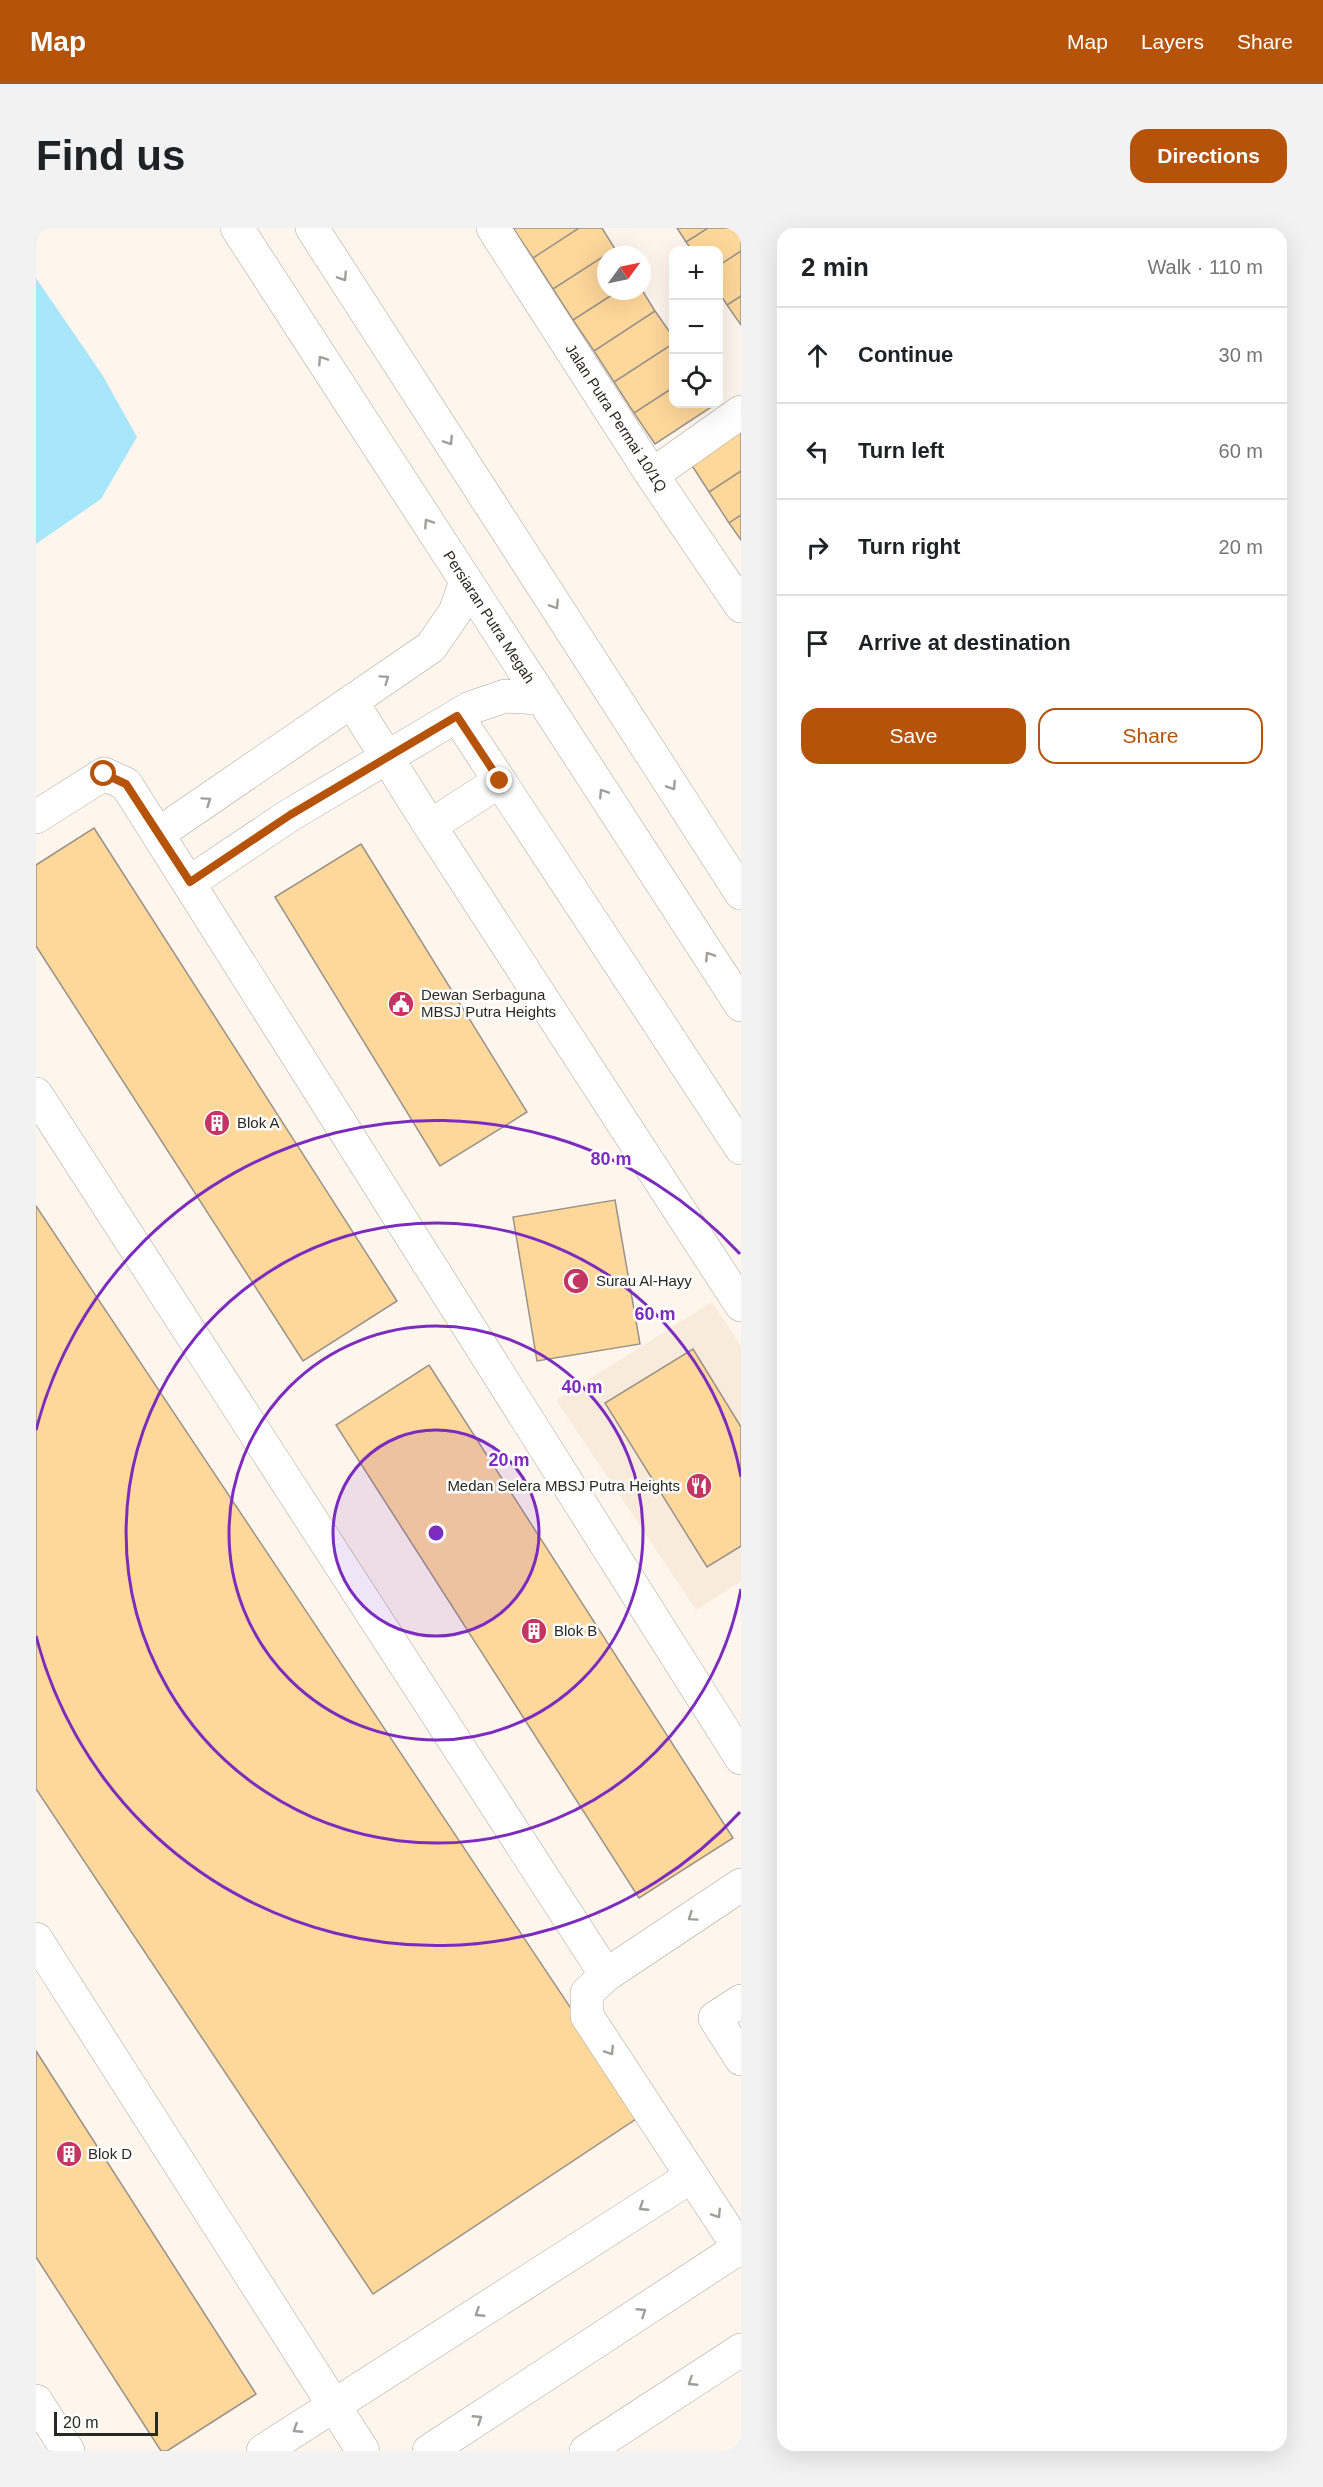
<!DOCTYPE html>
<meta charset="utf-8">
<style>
:root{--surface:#fff;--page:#f2f2f2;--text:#202124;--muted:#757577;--line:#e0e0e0;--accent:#b45309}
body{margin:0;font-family:Arial,sans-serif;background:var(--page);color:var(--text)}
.controls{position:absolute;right:18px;top:18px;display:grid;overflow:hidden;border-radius:12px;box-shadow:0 6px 24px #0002}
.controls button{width:54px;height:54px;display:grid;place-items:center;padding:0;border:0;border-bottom:2px solid var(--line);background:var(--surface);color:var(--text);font:30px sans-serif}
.compass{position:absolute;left:561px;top:18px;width:54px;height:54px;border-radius:50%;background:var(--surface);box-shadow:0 6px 24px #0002;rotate:57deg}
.scale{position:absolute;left:18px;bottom:15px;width:104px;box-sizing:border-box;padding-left:6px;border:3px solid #2a2824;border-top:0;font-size:16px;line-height:21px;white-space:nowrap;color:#2a2824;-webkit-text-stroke:4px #fff;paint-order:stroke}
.stop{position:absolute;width:18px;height:18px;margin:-14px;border:4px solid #b45309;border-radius:50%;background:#fff}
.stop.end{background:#b45309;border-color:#fff;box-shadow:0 2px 6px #0008}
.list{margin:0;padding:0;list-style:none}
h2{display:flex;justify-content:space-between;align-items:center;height:78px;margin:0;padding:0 24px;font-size:26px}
h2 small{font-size:20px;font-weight:400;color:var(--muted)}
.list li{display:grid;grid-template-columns:39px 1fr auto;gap:18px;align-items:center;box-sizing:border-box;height:96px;padding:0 24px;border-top:2px solid var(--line)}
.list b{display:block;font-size:22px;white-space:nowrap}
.list em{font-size:20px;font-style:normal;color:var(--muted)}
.actions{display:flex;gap:12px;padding:18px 24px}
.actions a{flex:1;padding:14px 0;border:2px solid var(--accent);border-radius:18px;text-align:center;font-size:21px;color:var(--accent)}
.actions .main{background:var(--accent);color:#fff}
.icon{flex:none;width:33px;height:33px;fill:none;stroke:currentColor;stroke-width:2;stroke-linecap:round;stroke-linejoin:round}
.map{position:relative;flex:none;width:705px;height:2223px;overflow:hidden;border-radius:18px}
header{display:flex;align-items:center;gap:36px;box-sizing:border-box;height:84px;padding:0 30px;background:var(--accent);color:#fff}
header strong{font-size:28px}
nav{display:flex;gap:33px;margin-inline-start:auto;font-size:21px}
.intro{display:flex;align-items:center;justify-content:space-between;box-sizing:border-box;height:144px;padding:0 36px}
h1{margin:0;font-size:42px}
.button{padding:15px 27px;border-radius:18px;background:var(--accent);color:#fff;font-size:21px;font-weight:700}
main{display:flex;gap:36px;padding:0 36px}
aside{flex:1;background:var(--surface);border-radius:18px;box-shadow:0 6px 24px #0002}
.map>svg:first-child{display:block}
</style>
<header>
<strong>Map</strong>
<nav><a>Map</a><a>Layers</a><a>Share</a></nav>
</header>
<div class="intro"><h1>Find us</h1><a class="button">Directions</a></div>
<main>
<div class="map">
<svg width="705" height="2223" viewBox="0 0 705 2223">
<rect width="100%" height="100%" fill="#fef6ec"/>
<!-- built -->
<path fill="#f8ebdb" d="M676 1074 705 1118V1353L660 1382 520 1172Z"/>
<!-- water -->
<path fill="#a7e6fb" d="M0 50 67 148 101 209 65 271 0 316Z"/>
<!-- building -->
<path fill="#fed79b" stroke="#999289" stroke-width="1.5" d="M477 0H543L497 30Z
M543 0H566L579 21 517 61 497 30Z
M641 0H672L650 14Z
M672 0H705V23L682 38V22H656L650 14Z
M579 21 583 27H570V63H582L537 92 517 61Z
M705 23V68L691 77 682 63V38Z
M606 62 619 83 558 123 537 92 582 63Z
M705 68V97L691 77Z
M619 83 638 110V115L578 154 558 123Z
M638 115V159L598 185 578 154Z
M638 159V176H680L619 216 598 185Z
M705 199V243L673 264 653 233Z
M705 243V287L693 295 673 264Z
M705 287V312L693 295Z
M58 600 361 1073 267 1133 0 718V637Z
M325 616 491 884 404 938 239 669Z
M579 972 604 1116 501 1133 477 989Z
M0 978 606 1887 337 2066 0 1561Z
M657 1121 705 1199V1318L671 1339 569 1175Z
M393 1137 697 1610 603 1670 300 1197Z
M0 1823 220 2166 131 2223H125L0 2029Z"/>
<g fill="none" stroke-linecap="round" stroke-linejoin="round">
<!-- minor casing -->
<g stroke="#aba49b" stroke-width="34">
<path id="minor" d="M201 0 705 777
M276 0 705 665
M457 0 616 247 705 378
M616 247 705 184
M316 474 394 598 705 1077
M421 488 705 920
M0 589 68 546 90 556 705 1530
M394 598 464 553
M122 606 395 419 419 384 430 353
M154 654 254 587 434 480 469 468 506 470
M0 866 570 1747
M705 1657 570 1747 551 1765V1788L705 2023
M0 1711 327 2223
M705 1773 679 1790 705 1831
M0 2173 32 2223
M227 2223 656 1948
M393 2223 703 2020
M550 2223 705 2122"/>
</g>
<!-- minor -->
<use href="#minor" stroke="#fff" stroke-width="33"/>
</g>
<!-- one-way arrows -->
<defs><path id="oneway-chevron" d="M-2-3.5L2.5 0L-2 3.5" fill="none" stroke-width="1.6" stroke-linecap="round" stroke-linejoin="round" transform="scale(1.5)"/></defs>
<g stroke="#9f9e9c">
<use href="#oneway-chevron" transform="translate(307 49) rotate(57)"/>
<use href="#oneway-chevron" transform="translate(286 132) rotate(-123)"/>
<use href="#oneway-chevron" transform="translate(413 213) rotate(57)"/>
<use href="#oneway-chevron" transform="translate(392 295) rotate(-123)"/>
<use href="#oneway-chevron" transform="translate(519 377) rotate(57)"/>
<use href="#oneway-chevron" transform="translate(349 451) rotate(-35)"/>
<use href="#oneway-chevron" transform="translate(636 558) rotate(57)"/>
<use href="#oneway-chevron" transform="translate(567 565) rotate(-123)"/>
<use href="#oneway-chevron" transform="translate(171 573) rotate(-34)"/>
<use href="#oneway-chevron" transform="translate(673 728) rotate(-123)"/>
<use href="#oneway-chevron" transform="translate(656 1689) rotate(146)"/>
<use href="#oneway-chevron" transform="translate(574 1823) rotate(57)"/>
<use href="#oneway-chevron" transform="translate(607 1979) rotate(147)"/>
<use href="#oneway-chevron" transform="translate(681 1986) rotate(57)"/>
<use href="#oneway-chevron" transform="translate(606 2084) rotate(-33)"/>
<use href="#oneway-chevron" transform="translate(443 2085) rotate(147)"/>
<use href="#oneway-chevron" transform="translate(656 2154) rotate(147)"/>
<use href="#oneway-chevron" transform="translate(442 2191) rotate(-33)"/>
<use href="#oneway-chevron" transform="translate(261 2201) rotate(147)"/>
</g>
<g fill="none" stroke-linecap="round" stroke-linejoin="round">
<!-- route -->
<path stroke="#b45309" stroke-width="8" d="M68 546 90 556 154 654 254 587 421 488 464 553"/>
</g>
<!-- distance rings -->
<circle cx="400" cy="1305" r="103" fill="#7b2cbf" fill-opacity=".12"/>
<g fill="none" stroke="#7b2cbf" stroke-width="3">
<circle cx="400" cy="1305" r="103"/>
<circle cx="400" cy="1305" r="207"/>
<path d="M705 1361A310 310 0 1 1 705 1249"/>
<path d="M704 1584A413 413 0 0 1 0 1408M0 1202A413 413 0 0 1 704 1026"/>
</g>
<!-- icons -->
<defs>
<g id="civic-disc" transform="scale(1.35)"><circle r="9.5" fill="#c33563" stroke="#fff"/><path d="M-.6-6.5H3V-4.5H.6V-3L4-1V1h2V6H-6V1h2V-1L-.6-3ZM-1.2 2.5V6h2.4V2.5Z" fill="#fff"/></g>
<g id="building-disc" transform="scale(1.35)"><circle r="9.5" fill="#c33563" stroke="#fff"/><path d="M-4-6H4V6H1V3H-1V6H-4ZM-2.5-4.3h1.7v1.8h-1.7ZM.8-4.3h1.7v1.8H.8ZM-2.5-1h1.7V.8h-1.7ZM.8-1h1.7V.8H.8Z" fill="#fff"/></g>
<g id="mosque-disc" transform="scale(1.35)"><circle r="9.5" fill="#c33563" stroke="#fff"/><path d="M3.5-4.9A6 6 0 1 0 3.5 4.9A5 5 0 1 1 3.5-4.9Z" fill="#fff"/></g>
<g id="restaurant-disc" transform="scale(1.35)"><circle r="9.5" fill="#c33563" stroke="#fff"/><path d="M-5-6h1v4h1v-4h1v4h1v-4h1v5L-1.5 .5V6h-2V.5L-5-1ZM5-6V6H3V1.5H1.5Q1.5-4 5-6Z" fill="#fff"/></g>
</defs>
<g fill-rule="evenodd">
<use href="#civic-disc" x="365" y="776"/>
<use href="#building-disc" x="181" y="895"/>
<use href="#mosque-disc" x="540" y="1053"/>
<use href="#restaurant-disc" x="663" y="1258"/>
<use href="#building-disc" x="498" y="1403"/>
<use href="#building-disc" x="33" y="1926"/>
</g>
<g text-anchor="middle" stroke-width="5" stroke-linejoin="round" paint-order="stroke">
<!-- street labels -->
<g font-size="15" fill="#2a2824" stroke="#fff">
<text transform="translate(580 190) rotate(57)" y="5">Jalan Putra Permai 10/1Q</text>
<text transform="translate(453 389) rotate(57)" y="5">Persiaran Putra Megah</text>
</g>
<!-- poi labels -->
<g font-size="15" fill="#2a2824" stroke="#fff" text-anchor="start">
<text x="385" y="772">Dewan Serbaguna<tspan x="385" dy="17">MBSJ Putra Heights</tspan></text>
<text x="201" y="900">Blok A</text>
<text x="560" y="1058">Surau Al-Hayy</text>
<text x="644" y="1263" text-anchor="end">Medan Selera MBSJ Putra Heights</text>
<text x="518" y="1408">Blok B</text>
<text x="52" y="1931">Blok D</text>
</g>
</g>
<circle cx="400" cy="1305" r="9" fill="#7b2cbf" stroke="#fff" stroke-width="3"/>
<g font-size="18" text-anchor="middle" font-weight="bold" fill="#7b2cbf" stroke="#fff" stroke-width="5" stroke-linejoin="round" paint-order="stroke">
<text x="575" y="937">80 m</text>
<text x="619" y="1092">60 m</text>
<text x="546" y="1165">40 m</text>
<text x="473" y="1238">20 m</text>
</g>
</svg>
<div class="controls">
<button>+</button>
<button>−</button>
<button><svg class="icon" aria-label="locate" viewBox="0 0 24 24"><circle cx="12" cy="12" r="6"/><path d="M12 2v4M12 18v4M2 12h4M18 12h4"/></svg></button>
</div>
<svg class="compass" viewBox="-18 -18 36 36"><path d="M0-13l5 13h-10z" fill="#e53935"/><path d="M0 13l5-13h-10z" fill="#757577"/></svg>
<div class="scale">20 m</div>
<div class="stop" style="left:68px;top:546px"></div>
<div class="stop end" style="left:464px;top:553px"></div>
</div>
<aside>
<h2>2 min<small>Walk · 110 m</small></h2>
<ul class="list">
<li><svg class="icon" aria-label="ahead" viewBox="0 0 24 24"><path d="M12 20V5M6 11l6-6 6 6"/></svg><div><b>Continue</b></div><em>30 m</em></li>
<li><svg class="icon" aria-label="left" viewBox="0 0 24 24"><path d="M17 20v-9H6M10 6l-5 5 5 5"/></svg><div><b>Turn left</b></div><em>60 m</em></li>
<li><svg class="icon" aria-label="right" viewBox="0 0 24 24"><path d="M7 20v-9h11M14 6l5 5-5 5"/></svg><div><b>Turn right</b></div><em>20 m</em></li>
<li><svg class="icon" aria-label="arrive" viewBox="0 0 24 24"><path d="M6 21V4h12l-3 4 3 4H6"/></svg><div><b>Arrive at destination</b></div></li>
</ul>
<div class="actions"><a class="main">Save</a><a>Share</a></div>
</aside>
</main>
